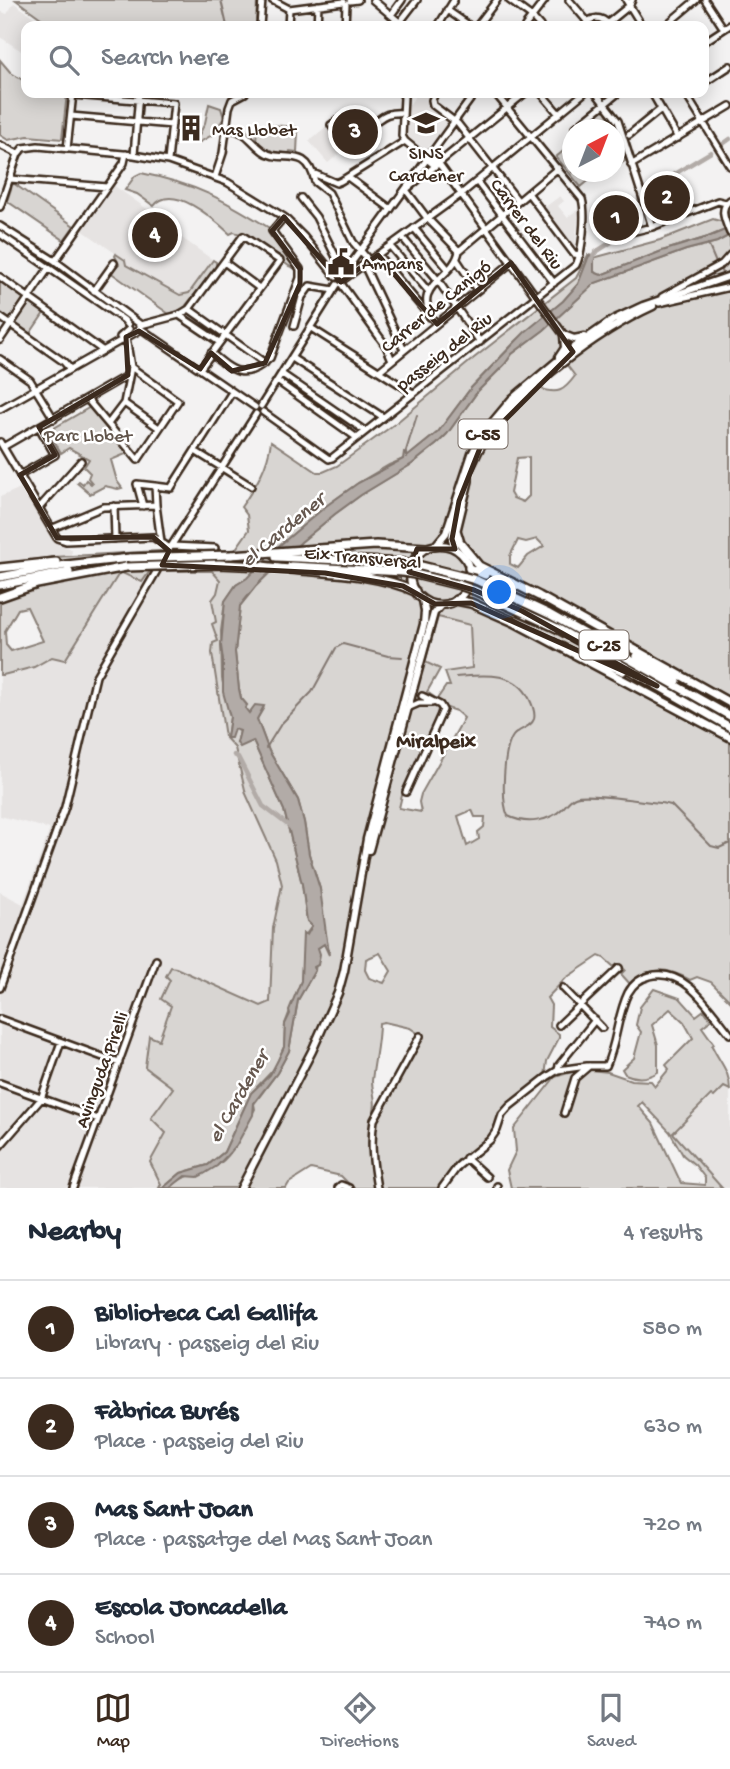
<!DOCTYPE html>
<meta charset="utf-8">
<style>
:root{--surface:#fff;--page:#f6f6f7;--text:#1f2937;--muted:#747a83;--line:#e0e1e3;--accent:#3b2a1e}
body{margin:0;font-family:"Gochi Hand",sans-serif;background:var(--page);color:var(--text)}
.compass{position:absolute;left:562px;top:119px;width:63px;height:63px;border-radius:50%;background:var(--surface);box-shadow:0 4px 18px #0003;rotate:42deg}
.you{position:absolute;left:500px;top:593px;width:24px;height:24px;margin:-18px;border:5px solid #fff;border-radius:50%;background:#1a73e8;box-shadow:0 0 0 10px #1a73e833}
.badge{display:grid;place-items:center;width:46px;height:46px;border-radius:50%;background:var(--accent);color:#fff;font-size:23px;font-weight:700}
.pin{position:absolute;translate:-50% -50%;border:4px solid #fff;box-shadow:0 2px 7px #0006}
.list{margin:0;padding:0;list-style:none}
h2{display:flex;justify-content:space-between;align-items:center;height:91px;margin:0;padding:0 28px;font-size:30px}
h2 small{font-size:23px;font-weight:400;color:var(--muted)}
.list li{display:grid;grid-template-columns:46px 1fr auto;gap:21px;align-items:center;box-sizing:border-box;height:98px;padding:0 28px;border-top:2px solid var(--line)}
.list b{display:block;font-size:26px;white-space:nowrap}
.list p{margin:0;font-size:23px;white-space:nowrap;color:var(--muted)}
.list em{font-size:23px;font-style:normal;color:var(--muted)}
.icon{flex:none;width:38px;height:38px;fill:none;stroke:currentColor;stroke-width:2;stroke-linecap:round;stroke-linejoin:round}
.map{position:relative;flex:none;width:730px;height:1188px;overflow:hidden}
.search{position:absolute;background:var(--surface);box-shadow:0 4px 18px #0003;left:21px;right:21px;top:21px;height:77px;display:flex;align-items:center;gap:18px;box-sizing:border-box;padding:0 24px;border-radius:14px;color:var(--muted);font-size:26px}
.sheet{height:483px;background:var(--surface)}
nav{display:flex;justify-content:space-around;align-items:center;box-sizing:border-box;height:98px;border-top:2px solid var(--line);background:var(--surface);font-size:19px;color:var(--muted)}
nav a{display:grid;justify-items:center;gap:4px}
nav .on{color:var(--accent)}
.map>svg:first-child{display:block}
</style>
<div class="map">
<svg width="730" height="1188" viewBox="0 0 730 1188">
<rect width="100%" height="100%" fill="#f3f2f2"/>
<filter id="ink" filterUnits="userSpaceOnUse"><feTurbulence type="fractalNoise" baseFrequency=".0143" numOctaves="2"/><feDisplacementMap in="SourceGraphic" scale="14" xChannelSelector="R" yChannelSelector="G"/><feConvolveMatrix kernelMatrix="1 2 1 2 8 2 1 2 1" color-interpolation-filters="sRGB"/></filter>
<g filter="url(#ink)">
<!-- built -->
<path fill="#e6e3e2" d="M14 3 47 26H26V54L0 37V11L7 14Z
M417 93H432L427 106 446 120 447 124 425 151 405 133 408 107Z
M327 126 341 147 339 148 341 152 328 163 309 141Z
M113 185 150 211 148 214 213 260 189 293 180 295 126 265 125 260 82 230Z
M560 196 564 201 558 206 567 217 579 209 575 248 544 208Z
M23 487 52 538 59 545 68 547 72 550 71 557 0 564V497Z
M150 571H212L220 580 217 593 212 600 216 622 212 624 218 642 212 653 225 737 235 748 246 794 276 860 282 885 273 928 270 1002 261 1006 177 968 166 977 171 979V1006L159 1041 150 1037 173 1088 166 1133 150 1162 161 1185 159 1188H0V892L23 904 50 829 0 816V675L34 667 52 657 65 659 120 572 142 582Z
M438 617 470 625 472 668 445 672 425 662Z
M724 1087 730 1090V1188H722L673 1133 712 1095 715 1097Z"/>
<!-- green -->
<path fill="#d8d5d2" stroke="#8a8078" stroke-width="2" fill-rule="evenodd" d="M16 0H257L256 26H52Z
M0 60 11 73 26 82V93H67L62 139 28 136 8 140 0 135Z
M209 104 221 108 224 118 212 135 200 142 197 139 205 123Z
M604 109 618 134 625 161 615 167 614 130 580 129Z
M270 125 296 127 298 132 297 152 290 151 289 154 269 152 256 141 257 128 270 129Z
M572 144V172H599L581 187 556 157Z
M141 173C196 184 223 199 271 229L270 234 274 235 297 269 289 266 243 232 240 234 234 232 230 234C214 219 172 182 154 206L137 194 125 190 135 176Z
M13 183 74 226 64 240 7 201Z
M730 210V228L708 237 662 251 601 275 594 272V258L589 257 578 284 563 301 516 341 471 388 438 432 406 458 389 465 358 483 326 506 274 550 247 579 236 585 225 601 221 631 222 679 230 717 227 737 234 728 240 731 237 743 253 741 284 810 302 884 307 921 312 926 304 937 301 981 285 1024 284 1047 274 1069 251 1093 224 1152 208 1165 181 1173 163 1188H159L161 1184 150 1162 166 1133 151 1118 173 1088 145 1067 149 1036 159 1040 171 1006 161 999 170 980 166 976 171 967 176 968 261 1006 270 1002 273 928 282 885 276 860 246 794 235 748 225 737 212 653 213 643 218 641 212 624 216 622 212 600 217 593 220 580 212 571H150L142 582 120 572 65 660 52 657 34 667 3 675H0V564L54 557 175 550V568L213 567V550H235L249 530 247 515 241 507C256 486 268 466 271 441L317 472H323L337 466 396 423 474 358 576 278 588 255 597 257 660 240 713 219 723 222ZM27 607 43 641 11 651 6 645 5 631 18 609Z
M730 235V1001L711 982 697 977 690 980C668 968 650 965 630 984L621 974 625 970 620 964 614 967 604 958 599 956 566 978 547 998 551 1005 550 1027 559 1034V1038L547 1061 545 1076 504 1107 487 1140 458 1160 439 1188H353L341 1176 311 1169 289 1183 286 1188H170C182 1174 198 1175 214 1167 234 1157 244 1128 255 1109L254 1104 277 1073 289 1051 298 1000 315 971 318 948 324 944 329 952 321 908 320 889 309 854 304 822 298 800 269 751 257 719 263 709 249 713 244 708 247 705 241 698 239 689 235 652 240 606 256 586 301 542 335 514 361 495 412 464 437 444 447 434 478 391 505 364 512 354 544 330 595 283 686 250 717 242ZM566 364 575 376C564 391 558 395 539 388ZM529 457V496L523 502 513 498 510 493 517 458ZM537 539 544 546 528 556 518 568 510 564V556L518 540 526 542ZM438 617 470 625 472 668 445 672 450 686H446L437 699 427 692 440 669 425 662ZM447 708 456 711 464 718 421 794 419 802 421 812 399 808 403 791 436 720 438 709ZM472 810 475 817H485L484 827 478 832 479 839 467 846 458 816ZM380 953 391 971 384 983 369 978 365 970 366 959ZM384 1022 410 1028 422 1036 411 1060 379 1113 374 1110C377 1100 372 1091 372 1081 374 1061 379 1043 379 1023Z
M116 254 125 260 126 265 180 295 189 293 213 260 216 262V267L183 309 169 314 110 272 119 264 115 256Z
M0 278 46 310 29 335 0 314Z
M92 406 128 453 111 460 117 481 122 488 118 489 105 486 90 494 77 483 79 481 83 484 86 480 91 484 92 483 88 478 90 473 84 467 89 459 69 448 61 453 49 431Z
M654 989 680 998 696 1016 704 1010 711 1020 702 1027 714 1044 712 1046C720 1063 730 1071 730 1090L724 1087 714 1097 711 1095 673 1133 722 1188H511L507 1170 516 1151 514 1129 555 1077 581 1069 608 1072 631 1080 651 1081 655 1086 669 1069 666 1065 693 1038 684 1022 670 1009 652 1025 658 1045V1072C648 1078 636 1079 625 1074L622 1069 634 1058 641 1032 636 1025 640 1007ZM642 1102 670 1132 683 1155 695 1165 705 1178V1185L681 1183 653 1123 638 1106Z"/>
<!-- water -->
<path fill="#b2aba7" stroke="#827770" stroke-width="2" d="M730 228V235L717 242 686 250 595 283 544 330 512 354 505 364 478 391 447 434 437 444 412 464 361 495 335 514 301 542 256 586 240 606 235 652 239 689 241 698 247 705 245 708 249 713 255 705 264 706 257 719 269 751 298 800 304 822 309 854 320 889 329 955 324 944 318 948 320 954 318 965 314 967 315 970 298 1000 289 1051 277 1073 254 1103 253 1115 236 1146 217 1166 204 1174 198 1177 185 1176 170 1188H163L181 1173 208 1165 224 1152 251 1093 270 1075 278 1060 284 1047 285 1024 290 1014 289 1010 301 981 303 933 307 935 312 926 307 921 302 884 284 810 253 741 240 747 237 743 240 731 234 729 231 738H227L230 717 223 692V660L221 646 225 601 236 585 247 578 274 550 326 506 358 483 403 459 404 452 407 453V457L438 432 471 388 525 332 563 301 578 284 589 256 594 257V272L601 275 662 251 708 237Z"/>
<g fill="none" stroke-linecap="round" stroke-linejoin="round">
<!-- stream -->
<path stroke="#827770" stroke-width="2" d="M221 0 227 26
M708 244 716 263
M720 269 722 273
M405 454 417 415
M456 677C482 675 515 670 529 698 532 704 536 712 534 719 531 728 519 728 513 736 503 750 501 802 508 816 526 825 549 822 563 808 567 804 570 799 575 797 587 792 645 802 661 803L671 805 711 846 719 848 730 843
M266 748 281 724 312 692 336 648 343 644 388 656 402 657"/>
<!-- canal -->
<path stroke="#b2aba7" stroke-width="4.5" d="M723 144 730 139
M656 185 711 152
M638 206 640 196
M591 260 596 252 616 239
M234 755 238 757 263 806 293 829"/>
<!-- minor casing -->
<g stroke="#3b2a1e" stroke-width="10">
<path id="minor" d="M272 0 289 9 344 2
M373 0 404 26
M509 0 532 17 540 26
M569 0 587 21
M626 0 642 26
M705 0 724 29
M350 1 358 0
M447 10 470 26
M391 15 402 0
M400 22 417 0
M608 23 629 6 632 0
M260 26 262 0
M288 26 289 9
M317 26 318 5
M345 26 346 4
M438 26 454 0
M477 26 497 0
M525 26 545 0
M584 26C591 16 601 16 609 25
M665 26 696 0
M704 42 730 25
M704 83 730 66
M402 93 404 97 402 136 405 141 434 165H438
M435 93 432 100 433 105 458 124 518 201
M541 93 559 114
M596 93 618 121 652 227
M652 93 678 138
M685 93 730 166
M73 95 174 103 168 161
M71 116 172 125
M227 128C252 134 246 138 263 151 281 165 307 143 315 182L329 193 353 242 366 257 365 264
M575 128 618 93
M629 135 661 109
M343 143 331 125 345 116 351 118 363 127C381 124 378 111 403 113
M0 145 18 154
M67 149 73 93
M134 155 139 93
M428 158 437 161 564 335
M631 165 730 106
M313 173 336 183 341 181 405 141
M215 177 223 153 229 108 232 100 245 93
M349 178 391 209
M10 179 107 187
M477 182 554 283
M408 188 525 93
M406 190 427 218 459 251
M528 193 574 254 580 255
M301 198 316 217 344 273
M730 200C718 209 726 222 730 233
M0 207 18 154 23 148 38 146 134 155 168 161 227 182 284 217 304 237 336 277
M0 226 55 261 141 325
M414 228 448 269
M627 233 652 227 718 201 726 203
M0 234 124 320 128 325
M402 237 437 279 480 342
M390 246 429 292
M459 251 558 168
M378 255 430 317
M457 260 477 290
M55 261 124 163 126 154
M224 262 259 288
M364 265 404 350
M342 276 475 93
M0 277 102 350
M344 279 460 195 584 93
M342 285 386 346 392 360
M94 291 114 263
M662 297 722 264 730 255
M659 303 730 287
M189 309 265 363
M179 315 219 342
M0 317 64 362 70 369
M436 324C407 284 454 280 459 251
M141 325 179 315 189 309 243 236 280 261 200 369
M294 326 302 297 310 286 334 290
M140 328 255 407
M311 328 413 393
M120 337 129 329
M0 340 48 269
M211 353C232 371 245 382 270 358L300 278V269L272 231 284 217
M292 358 383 417
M0 359 30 380 54 419
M379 371 511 263
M282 374 365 431
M277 381 357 438
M87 399 138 460 178 401 131 367
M124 403 159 428
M261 406 337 285
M0 409 138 331 141 325
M263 412 329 459 332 458 576 265C583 251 586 213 582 199L495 93
M108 424 124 403 131 367 126 337
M0 442 57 538 66 541 153 537 170 548
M3 447 128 375
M195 451 251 486
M20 475 55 455 39 427
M155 486 171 488 232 392
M156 505 161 542
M114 506 115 539
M40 507 81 461
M53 528 103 507 156 505 155 486 137 484 143 506
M172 546 215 548
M410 707 419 703H432
M406 792 443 710 440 705 422 696
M0 988 65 807 96 676 170 548 256 414
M563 988 602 1028
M0 1019 119 1063
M559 1025 619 968
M558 1070 559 1065 595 1020
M0 1083 98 1119
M564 1113 575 1078 589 1066
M0 1146 41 1099 61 1042
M466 1158 487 1177
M497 1186V1188
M73 1188 156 960
M338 1188 341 1185 349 1188
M377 1188C373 1165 370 1143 374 1120L420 1036
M442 1188 458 1166 490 1140 497 1130 502 1115 510 1106 547 1077 558 1070 587 1066H606C617 1043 617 1015 628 993 633 984 641 978 650 976 686 967 710 1010 730 1034"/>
</g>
<!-- major casing -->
<g stroke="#3b2a1e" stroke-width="11">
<path id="major" d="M559 357 565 348 564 335 574 339 584 337
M469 470C474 461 478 450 484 441 520 390 596 332 653 306
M410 575a30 30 0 1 1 60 0a30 30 0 1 1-60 0Z
M436 545 446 533 472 454 481 436 512 399 574 347 613 320 643 306 730 276
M455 549 452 539 456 514
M369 850 434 613 441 605
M241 1188 312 1051 338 993 344 971 367 839 424 624 425 611 423 600"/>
</g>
<!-- highway casing -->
<g stroke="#3b2a1e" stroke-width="12">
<path id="highway" d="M468 471V481L456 530 460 543 479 566 539 596 730 703
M231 555 376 545 426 548
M276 557 405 563
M417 565 465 577
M262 566C311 573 369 570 415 591
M291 566 403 572
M0 568 56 562
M469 568 485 575
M415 574 460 585
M0 577 66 565 130 558
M476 580 549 614 730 716
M0 585 69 572
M474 590 557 628 730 727
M0 597 37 584 126 567
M456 600 471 603 514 622 730 737
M637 656 677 681
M592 658 623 671"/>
</g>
<!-- minor -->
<use href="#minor" stroke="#fff" stroke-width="5"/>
<!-- major -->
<use href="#major" stroke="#fff" stroke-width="6"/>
<!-- highway -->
<use href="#highway" stroke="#fff" stroke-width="7"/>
<!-- highway-bridge casing -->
<g stroke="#3b2a1e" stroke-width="12" stroke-linecap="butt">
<path id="highway-bridge" d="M130 558 231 555
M405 563 417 565
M126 567 219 564 262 566
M403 572 415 574
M465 577 476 580
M460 585 474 590"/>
</g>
<!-- highway-bridge -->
<use href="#highway-bridge" stroke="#fff" stroke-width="7"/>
</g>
</g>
<!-- marked area -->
<path fill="none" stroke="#3b2a1e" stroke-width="5" stroke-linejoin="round" d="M284 217 341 282 378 255 437 324 511 263 573 352 482 443 459 501 452 539 455 549H417L409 572 474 590 522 611 657 686 471 603 435 604 403 586 325 573 162 565 169 551 153 537 57 538 20 475 55 455 39 427 128 375 126 337 139 331 200 369 211 353 232 371 265 363 300 284V269L272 231Z"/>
<!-- icons -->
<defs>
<g id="school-bare" transform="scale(2.1)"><path d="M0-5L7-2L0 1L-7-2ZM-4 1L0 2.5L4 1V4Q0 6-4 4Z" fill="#3b2a1e" stroke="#fff" stroke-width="2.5" paint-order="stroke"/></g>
<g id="building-bare" transform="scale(2.1)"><path d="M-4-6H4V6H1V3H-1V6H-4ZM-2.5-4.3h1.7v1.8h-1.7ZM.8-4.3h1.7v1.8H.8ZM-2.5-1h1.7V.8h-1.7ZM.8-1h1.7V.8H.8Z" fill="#3b2a1e" stroke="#fff" stroke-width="2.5" paint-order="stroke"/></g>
<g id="civic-bare" transform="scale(2.1)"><path d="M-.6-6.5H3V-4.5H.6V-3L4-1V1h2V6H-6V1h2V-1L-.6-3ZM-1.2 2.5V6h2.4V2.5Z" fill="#3b2a1e" stroke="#fff" stroke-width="2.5" paint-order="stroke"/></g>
</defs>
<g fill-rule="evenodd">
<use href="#school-bare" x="426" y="123"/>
<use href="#building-bare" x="191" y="128"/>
<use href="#civic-bare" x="341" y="262"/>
</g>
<g text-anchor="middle" stroke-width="5" stroke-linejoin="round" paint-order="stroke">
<!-- shield labels -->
<g fill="#fff" stroke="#766a62" stroke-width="2">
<rect x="458.5" y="419.5" width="49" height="29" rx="5"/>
<rect x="579.5" y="630.5" width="49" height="29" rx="5"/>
</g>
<g font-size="18" font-weight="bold" fill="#3b2a1e">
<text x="483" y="440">C-55</text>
<text x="604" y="651">C-25</text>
</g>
<!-- poi labels -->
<g font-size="19" fill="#3b2a1e" stroke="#fff" text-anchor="start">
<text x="212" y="135">Mas Llobet</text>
<text x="426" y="159" text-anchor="middle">SINS<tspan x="426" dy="22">Cardener</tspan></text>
<text x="362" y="269">Ampans</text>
</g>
<!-- street labels -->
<g font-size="19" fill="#3b2a1e" stroke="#fff">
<text transform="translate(528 223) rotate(53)" y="7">Carrer del Riu</text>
<text transform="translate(435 305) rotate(-39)" y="7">Carrer de Canigó</text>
<text transform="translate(443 350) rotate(-38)" y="7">passeig del Riu</text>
<text transform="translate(363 556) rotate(5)" y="7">Eix Transversal</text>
<text transform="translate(100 1069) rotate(-70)" y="7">Avinguda Pirelli</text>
</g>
<!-- park labels -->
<g font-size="19" fill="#62554b" stroke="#fff">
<text x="88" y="441">Parc Llobet</text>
</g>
<!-- water labels -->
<g font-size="21" font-style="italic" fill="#65574e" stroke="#fff">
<text transform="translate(282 529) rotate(-40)" y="7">el Cardener</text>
<text transform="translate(237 1096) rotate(-60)" y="7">el Cardener</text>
</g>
<!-- neighbourhood labels -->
<g font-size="21" font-weight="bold" fill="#3b2a1e" stroke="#fff">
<text x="436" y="747">Miralpeix</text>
</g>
</g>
</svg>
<svg class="compass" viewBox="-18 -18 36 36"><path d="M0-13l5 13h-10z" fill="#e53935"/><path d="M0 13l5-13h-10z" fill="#747a83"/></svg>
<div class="you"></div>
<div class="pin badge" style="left:616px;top:218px">1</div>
<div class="pin badge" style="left:667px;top:198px">2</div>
<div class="pin badge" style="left:355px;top:132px">3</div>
<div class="pin badge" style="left:155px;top:235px">4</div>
<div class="search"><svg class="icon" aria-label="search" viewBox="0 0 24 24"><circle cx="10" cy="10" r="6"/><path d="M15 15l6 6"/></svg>Search here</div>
</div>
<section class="sheet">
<h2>Nearby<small>4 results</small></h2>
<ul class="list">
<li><span class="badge">1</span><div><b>Biblioteca Cal Gallifa</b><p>Library · passeig del Riu</p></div><em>580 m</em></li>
<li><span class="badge">2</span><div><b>Fàbrica Burés</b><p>Place · passeig del Riu</p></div><em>630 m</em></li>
<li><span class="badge">3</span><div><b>Mas Sant Joan</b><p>Place · passatge del Mas Sant Joan</p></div><em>720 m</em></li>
<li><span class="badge">4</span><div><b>Escola Joncadella</b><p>School</p></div><em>740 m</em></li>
</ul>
</section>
<nav>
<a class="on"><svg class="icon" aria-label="map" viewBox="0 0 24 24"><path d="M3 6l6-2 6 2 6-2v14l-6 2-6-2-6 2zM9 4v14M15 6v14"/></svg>Map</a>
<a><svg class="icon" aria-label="directions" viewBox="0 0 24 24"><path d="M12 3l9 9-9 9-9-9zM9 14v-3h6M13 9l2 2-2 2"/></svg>Directions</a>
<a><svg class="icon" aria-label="saved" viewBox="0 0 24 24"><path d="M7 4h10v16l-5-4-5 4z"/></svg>Saved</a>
</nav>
